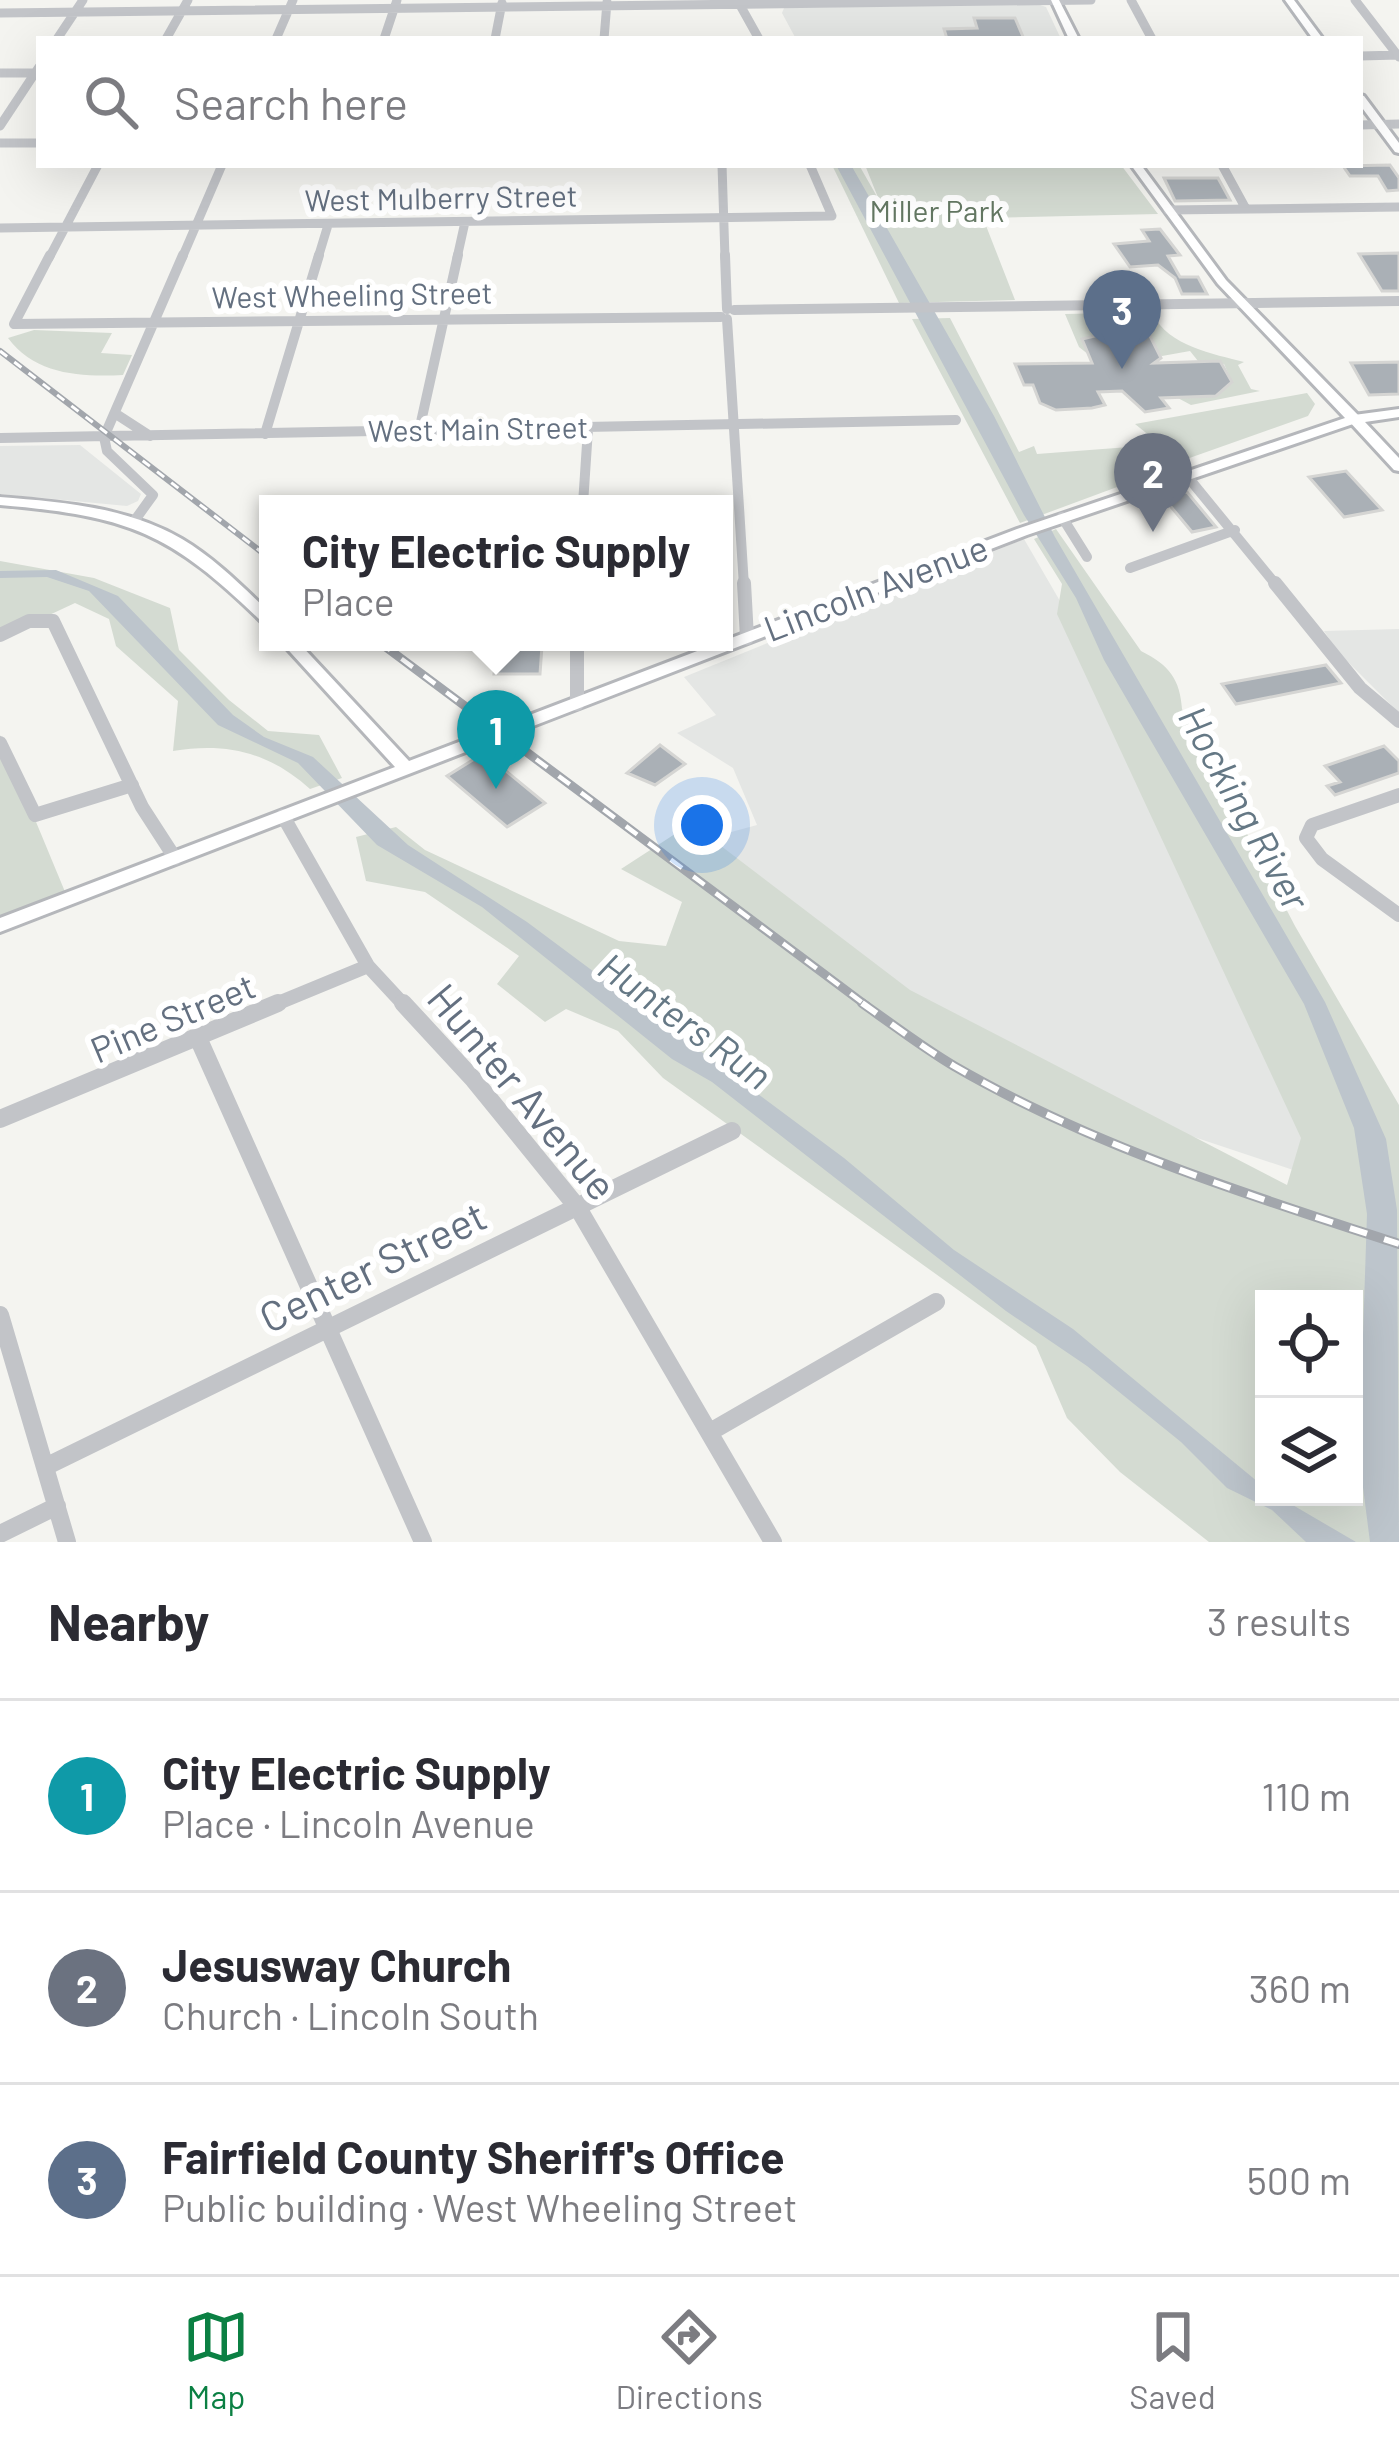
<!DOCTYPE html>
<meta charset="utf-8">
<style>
:root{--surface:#fff;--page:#f2f2f3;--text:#2b2b33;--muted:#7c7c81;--line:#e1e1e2;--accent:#0b8043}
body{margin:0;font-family:Barlow,sans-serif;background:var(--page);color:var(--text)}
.controls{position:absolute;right:36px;bottom:36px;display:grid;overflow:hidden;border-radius:0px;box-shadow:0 12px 48px #0002}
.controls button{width:108px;height:108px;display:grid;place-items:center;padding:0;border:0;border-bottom:3px solid var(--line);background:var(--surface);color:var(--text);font:60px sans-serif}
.you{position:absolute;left:702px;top:825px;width:42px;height:42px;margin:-30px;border:9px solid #fff;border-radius:50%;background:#1a73e8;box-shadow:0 0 0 18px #1a73e833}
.badge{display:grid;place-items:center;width:78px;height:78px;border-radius:50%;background:var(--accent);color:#fff;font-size:39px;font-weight:700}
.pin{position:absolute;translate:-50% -99px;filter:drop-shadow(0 3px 6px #0008)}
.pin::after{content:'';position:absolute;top:63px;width:42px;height:36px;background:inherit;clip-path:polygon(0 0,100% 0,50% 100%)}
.popup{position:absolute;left:259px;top:495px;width:474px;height:156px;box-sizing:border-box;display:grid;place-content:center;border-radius:0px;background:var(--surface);filter:drop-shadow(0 3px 9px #0005);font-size:39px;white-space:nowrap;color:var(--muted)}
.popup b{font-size:45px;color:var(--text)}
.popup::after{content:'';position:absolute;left:50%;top:100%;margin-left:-24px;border:24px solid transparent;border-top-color:var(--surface)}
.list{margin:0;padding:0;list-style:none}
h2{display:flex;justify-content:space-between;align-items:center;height:156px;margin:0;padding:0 48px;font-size:51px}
h2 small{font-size:39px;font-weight:400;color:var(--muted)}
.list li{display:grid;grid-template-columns:78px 1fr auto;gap:36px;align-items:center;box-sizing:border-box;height:192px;padding:0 48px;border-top:3px solid var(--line)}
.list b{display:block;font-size:45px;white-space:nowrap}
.list p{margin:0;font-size:39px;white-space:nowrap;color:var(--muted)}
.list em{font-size:39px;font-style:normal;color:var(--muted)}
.icon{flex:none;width:66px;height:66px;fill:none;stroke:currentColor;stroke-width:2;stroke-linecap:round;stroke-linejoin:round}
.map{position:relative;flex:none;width:1399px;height:1542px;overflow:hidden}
.search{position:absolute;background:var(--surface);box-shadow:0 12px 48px #0002;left:36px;right:36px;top:36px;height:132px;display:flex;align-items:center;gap:30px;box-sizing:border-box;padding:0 42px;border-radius:0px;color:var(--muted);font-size:45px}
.sheet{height:732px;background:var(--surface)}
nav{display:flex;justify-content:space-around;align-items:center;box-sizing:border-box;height:168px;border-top:3px solid var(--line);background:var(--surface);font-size:33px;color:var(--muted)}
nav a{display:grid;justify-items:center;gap:6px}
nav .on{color:var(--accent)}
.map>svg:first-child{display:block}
</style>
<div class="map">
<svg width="1399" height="1542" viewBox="0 0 1399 1542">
<rect width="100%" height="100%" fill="#f4f4f0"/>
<!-- built -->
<path fill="#e4e6e4" d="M1037 4 1046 7 1061 39H796L782 13 784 8Z
M80 445 141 494 138 501 127 506 0 494V446Z
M1024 539 1306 1025 1359 1192 1128 1115 970 1046 680 846 757 825 733 768 677 733 716 715 684 677Z
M1399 629V713L1338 652 1324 631Z"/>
<!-- green -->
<path fill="#d4dbd2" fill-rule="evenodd" d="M832 165H859L879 200 865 165H1121L1158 214 983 218 1015 300 899 303Z
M1160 312 1153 314C1168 346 1214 354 1244 362L1238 365 1251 389 1260 391 1191 405 1176 397 1216 396 1232 382 1224 364 1198 361 1190 351 1162 356 1149 351 1146 333 1127 331 1121 324 1090 325 1095 336 1082 340 1089 355 1079 347 1065 314Z
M950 318 1019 452 1034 446 1037 454 1129 447 1132 441 1163 470 1020 523 912 319Z
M34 330 112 333 101 353 132 355 123 375C81 377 35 375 8 338Z
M1307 393 1315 404 1308 416 1181 461 1135 424Z
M1056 529 1141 651C1169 665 1180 679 1182 709L1295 926 1399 1105V1542H1209L1120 1472 1067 1418 1036 1346 663 1078 618 1031 566 1009 545 1022 497 984 519 956 425 892 366 881 356 837 396 827 425 850 619 941 666 946 682 902 621 869 678 832 700 830 910 990 1287 1185 1301 1138 1057 614 1062 584 1034 539ZM1264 1299H1354V1497H1264Z
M0 561 94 578 170 608 179 650 229 700 268 731 319 735 342 778 310 789C270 753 228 742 173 751L178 701 116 646 109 619 75 603 0 638Z
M0 735 68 899 0 925Z"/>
<!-- water -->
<path fill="#bdc5cc" d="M836 165H851L994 416 1055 537 1325 1002 1386 1139 1397 1210 1399 1542H1370L1359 1456 1367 1214 1354 1128 1304 1004 1104 660 1076 598 1024 515Z
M56 570 118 596 233 715 264 737 313 757 408 845 527 922 844 1158 954 1250 1073 1329 1264 1487V1497H1279L1356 1542H1306L1272 1510 1227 1488 1181 1442 1087 1366 1006 1311 712 1082 672 1059 482 907 377 845 298 763 218 725 89 591 47 577 0 578V571Z"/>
<!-- building -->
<path fill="#aab0b6" stroke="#d5d5d3" stroke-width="3" d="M974 18H1015L1024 39H947L944 29 977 28Z
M1390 165 1399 178V190L1387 191 1378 176H1350L1343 166Z
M1164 178H1218L1230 200 1175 201Z
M1160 229 1180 255 1168 256 1180 277H1198L1207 294H1182L1175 278 1158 265 1130 267 1114 244 1149 241 1142 230Z
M1399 253V291H1382L1359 254Z
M1089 324H1121L1127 331 1149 334 1161 358 1154 363 1220 361 1232 382 1216 396 1161 398 1169 408 1145 412 1122 391 1098 392 1105 405 1092 408 1056 410 1040 403 1033 385H1024L1015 364 1092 363 1082 339 1095 336Z
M1399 362V394L1369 395 1351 363Z
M1346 471 1382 510 1344 517 1309 477Z
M1187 492 1216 527 1192 532 1162 496Z
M542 646 540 674H494L497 647Z
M1326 665 1341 683 1236 704 1222 684Z
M660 745 685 764 655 785 627 773Z
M1384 746 1399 761V773L1335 795 1327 786 1340 782 1325 766Z
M484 753 545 803 507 827 447 776Z"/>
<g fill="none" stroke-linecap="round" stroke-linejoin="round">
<!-- major casing -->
<g stroke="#b5b7bb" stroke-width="6">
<path id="major" d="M1051 0H1059L1079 39H1069Z
M1285 0H1294L1323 39H1313Z
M1360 95 1364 96 1399 143V153L1395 152 1360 105Z
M1131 165H1141L1226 280 1359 416V422L1027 535 0 932V918L395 767 281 642H298L409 761 1017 529 1345 418 1218 284Z
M0 497C62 502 127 507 182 539 214 558 241 585 268 611V625L263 623C170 532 129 516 0 505Z"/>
</g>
<!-- highway casing -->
<g stroke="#b4b6ba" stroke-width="6">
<path id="highway" d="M1399 409V417L1365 422 1399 458V471L1394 470 1347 419 1354 415Z"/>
</g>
<!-- minor-far3 -->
<path stroke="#c2c4c8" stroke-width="9" d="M1131 0 1152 39
M1355 0 1399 57
M740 5 759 39
M0 13 1091 0
M57 39 83 0
M166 39 188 0
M276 39 293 0
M384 39 397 0
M495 39 502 3
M604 39 607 2
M1360 56 1399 55
M0 73H39
M1360 125 1399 124
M0 126 39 67
M0 143H39
M722 165 725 258
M1222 165 1246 209
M1168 210 1399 207
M0 228 832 216 810 165
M49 258 98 165
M182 258 222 165
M318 258 328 225
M457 258 465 222"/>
<!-- minor-far2 -->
<path stroke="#c2c4c8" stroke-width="10" d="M50 255 14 324 721 317
M725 255 727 309
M734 310 1399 301
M727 319 744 586
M116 414 150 436
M419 431 458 255
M265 434 319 255
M0 438 956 420
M1187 476 1277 586
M583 504 588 429
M1062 517 1087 557
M135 520 153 495 107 451 104 437 183 255
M1130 568 1235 530"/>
<!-- minor-far1 -->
<path stroke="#c2c4c8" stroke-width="14" d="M744 583 747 638
M1275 583 1360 688 1399 721
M0 635 29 621H53L142 807 175 858
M577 642V704
M0 743 35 815 132 785
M1399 795 1312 825 1306 838 1322 859 1399 915
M283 816 368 966 405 1006
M271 1006 368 966"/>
<!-- minor -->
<path stroke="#c2c4c8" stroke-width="18" d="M403 1003 474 1080 578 1208 773 1542
M199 1040 423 1542
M0 1119 278 1003
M0 1315 67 1542
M710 1432 936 1302
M45 1467 732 1131
M0 1534 57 1506"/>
<!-- major -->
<use href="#major" fill="#fff" fill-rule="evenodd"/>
<!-- highway -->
<use href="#highway" fill="#fff" fill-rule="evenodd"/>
<!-- rail-far2 casing -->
<g stroke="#a2a6ac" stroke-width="6">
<path id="rail-far2" d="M0 351 268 557"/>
</g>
<!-- rail-far1 casing -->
<g stroke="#a2a6ac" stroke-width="9">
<path id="rail-far1" d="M379 642 867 1006"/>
</g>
<!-- rail casing -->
<g stroke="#a2a6ac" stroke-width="10">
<path id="rail" d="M862 1003C892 1024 922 1047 954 1066 1092 1146 1248 1195 1399 1244"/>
</g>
<!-- rail-far2 -->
<use href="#rail-far2" stroke="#fff" stroke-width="3" stroke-dasharray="9" stroke-linecap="butt"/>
<!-- rail-far1 -->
<use href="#rail-far1" stroke="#fff" stroke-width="4.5" stroke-dasharray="14" stroke-linecap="butt"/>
<!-- rail -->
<use href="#rail" stroke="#fff" stroke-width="6" stroke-dasharray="18" stroke-linecap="butt"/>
</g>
<g text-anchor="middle" stroke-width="12" stroke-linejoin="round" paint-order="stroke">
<!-- far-street labels -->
<g font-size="30" fill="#647080" stroke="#fff">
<text transform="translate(441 199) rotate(-1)" y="10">West Mulberry Street</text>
<text transform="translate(352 296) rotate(-1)" y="10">West Wheeling Street</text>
<text transform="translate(478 430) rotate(-1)" y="10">West Main Street</text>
</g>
<!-- far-park labels -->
<g font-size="30" fill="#647863" stroke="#fff">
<text x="937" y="222">Miller Park</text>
</g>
<!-- street labels -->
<g font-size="36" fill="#647080" stroke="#fff">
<text transform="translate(876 588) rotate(-21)" y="13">Lincoln Avenue</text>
<text transform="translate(173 1018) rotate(-23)" y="13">Pine Street</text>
</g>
<!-- water labels -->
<g font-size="39" font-style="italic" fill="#657885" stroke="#fff">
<text transform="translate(1244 808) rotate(61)" y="14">Hocking River</text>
<text transform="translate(685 1021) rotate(36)" y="14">Hunters Run</text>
</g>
<!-- near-street labels -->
<g font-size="42" fill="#647080" stroke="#fff">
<text transform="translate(522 1092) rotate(50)" y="15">Hunter Avenue</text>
<text transform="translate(373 1267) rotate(-26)" y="15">Center Street</text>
</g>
</g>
</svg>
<div class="controls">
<button><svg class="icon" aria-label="locate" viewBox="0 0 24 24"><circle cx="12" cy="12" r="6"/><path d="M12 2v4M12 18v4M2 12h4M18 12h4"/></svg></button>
<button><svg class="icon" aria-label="layers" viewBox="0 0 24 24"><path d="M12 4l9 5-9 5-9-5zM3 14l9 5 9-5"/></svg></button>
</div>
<div class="you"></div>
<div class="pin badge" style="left:496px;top:789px;background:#0f9aa8">1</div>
<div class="popup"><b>City Electric Supply</b>Place</div>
<div class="pin badge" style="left:1153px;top:532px;background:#6b7280">2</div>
<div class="pin badge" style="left:1122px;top:369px;background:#5c6f8a">3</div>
<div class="search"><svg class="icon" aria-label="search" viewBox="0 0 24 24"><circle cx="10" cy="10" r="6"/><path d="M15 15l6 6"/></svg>Search here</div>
</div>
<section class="sheet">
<h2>Nearby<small>3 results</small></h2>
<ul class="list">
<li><span class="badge" style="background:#0f9aa8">1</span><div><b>City Electric Supply</b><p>Place · Lincoln Avenue</p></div><em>110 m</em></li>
<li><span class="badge" style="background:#6b7280">2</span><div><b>Jesusway Church</b><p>Church · Lincoln South</p></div><em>360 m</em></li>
<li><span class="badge" style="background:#5c6f8a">3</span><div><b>Fairfield County Sheriff's Office</b><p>Public building · West Wheeling Street</p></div><em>500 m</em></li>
</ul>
</section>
<nav>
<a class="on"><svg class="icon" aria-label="map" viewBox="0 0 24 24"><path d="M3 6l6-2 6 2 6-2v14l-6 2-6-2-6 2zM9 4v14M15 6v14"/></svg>Map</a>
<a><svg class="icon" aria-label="directions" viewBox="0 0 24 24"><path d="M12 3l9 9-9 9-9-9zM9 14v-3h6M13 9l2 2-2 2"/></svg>Directions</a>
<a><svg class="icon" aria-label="saved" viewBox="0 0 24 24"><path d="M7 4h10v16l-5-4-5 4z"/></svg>Saved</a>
</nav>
